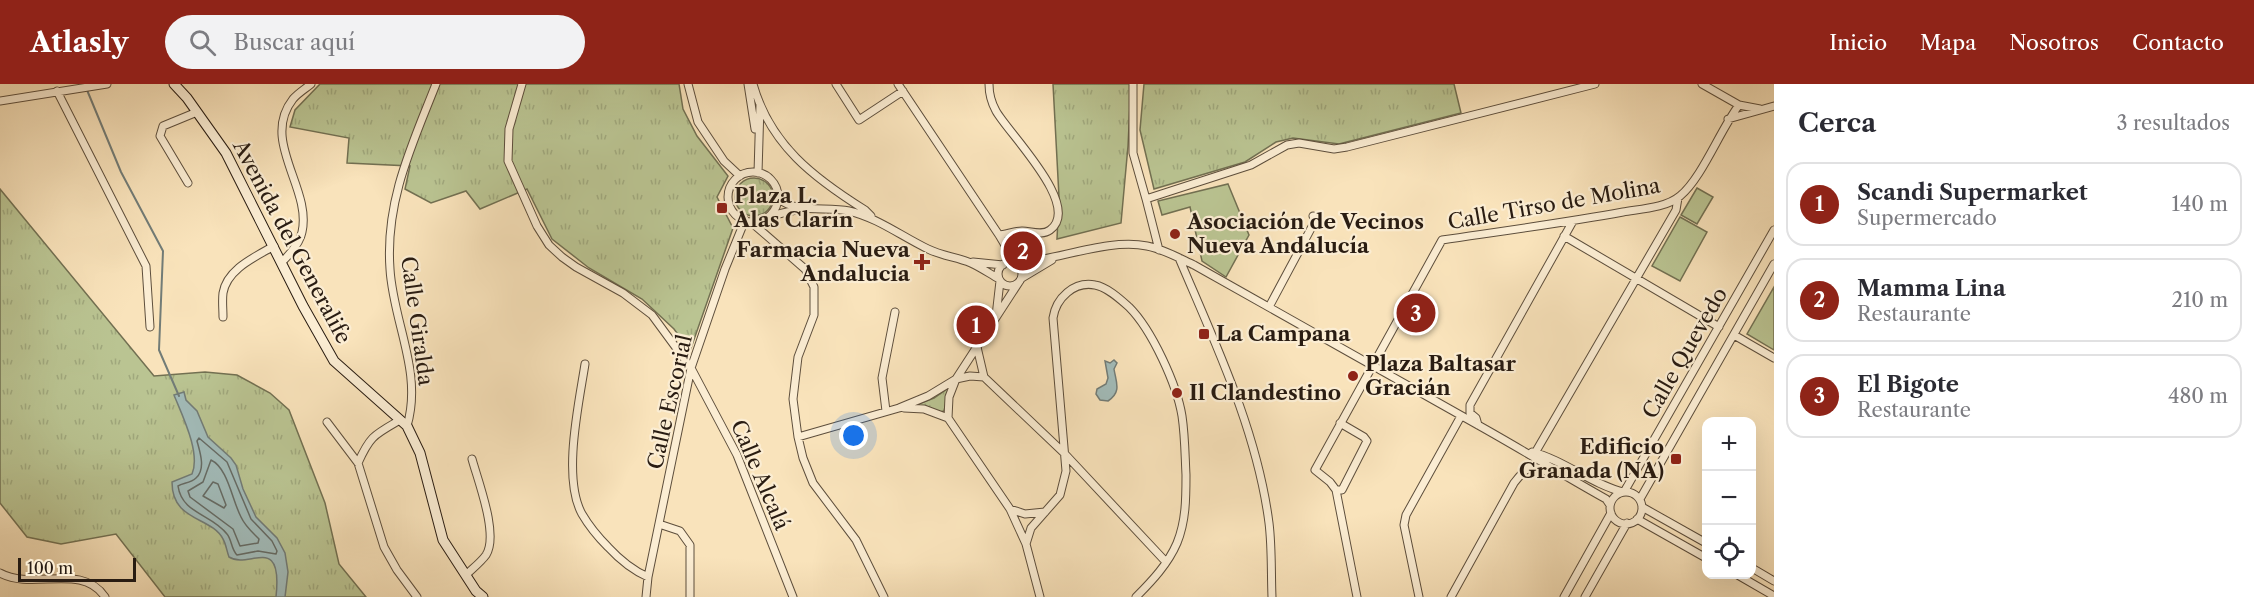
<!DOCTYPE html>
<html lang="es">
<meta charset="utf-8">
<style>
:root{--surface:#fff;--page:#f2f2f3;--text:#2b2b33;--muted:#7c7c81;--line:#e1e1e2;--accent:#8f2418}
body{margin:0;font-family:"Libre Caslon Text",serif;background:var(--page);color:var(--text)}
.controls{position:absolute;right:18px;bottom:18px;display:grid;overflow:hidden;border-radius:12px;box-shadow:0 6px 24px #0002}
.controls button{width:54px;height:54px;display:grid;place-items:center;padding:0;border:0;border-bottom:2px solid var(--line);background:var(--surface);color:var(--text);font:30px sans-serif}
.scale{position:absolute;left:18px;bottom:15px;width:118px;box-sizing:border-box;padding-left:6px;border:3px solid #291c12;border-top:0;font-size:16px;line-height:21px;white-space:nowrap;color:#291c12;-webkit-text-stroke:4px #fbedd3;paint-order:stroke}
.you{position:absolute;left:854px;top:352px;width:21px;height:21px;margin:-15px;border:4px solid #fff;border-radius:50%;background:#1a73e8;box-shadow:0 0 0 9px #1a73e833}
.badge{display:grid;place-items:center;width:39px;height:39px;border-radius:50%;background:var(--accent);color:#fff;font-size:20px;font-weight:700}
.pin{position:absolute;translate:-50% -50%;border:3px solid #fff;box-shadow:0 2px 6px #0006}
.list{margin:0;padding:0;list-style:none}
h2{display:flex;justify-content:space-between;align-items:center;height:78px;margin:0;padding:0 24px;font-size:26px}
h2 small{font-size:20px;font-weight:400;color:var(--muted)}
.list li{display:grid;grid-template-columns:39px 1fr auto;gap:18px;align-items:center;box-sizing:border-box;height:84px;margin:0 12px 12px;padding:0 12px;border:2px solid var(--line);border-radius:18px}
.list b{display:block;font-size:22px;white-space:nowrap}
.list p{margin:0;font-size:20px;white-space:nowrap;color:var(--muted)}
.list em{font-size:20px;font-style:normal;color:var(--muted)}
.icon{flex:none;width:33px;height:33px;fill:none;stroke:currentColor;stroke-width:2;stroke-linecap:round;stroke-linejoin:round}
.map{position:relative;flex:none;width:1774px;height:513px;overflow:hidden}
header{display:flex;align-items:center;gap:36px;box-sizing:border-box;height:84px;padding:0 30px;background:var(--accent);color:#fff}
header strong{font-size:28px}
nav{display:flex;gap:33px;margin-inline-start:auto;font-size:21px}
.search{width:420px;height:54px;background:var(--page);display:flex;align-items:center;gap:15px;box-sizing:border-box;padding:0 21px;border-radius:33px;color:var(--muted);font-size:22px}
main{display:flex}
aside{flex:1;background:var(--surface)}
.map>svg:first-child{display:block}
</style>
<header>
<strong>Atlasly</strong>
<div class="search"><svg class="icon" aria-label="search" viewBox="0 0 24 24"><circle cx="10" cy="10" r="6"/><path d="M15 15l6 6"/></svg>Buscar aquí</div>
<nav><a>Inicio</a><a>Mapa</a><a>Nosotros</a><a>Contacto</a></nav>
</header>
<main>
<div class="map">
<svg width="1774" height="513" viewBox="0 0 1774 513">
<defs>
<pattern id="grass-tufts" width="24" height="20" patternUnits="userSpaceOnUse" patternTransform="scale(1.5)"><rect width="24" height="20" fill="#bac492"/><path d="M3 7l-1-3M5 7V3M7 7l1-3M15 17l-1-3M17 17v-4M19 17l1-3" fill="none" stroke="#a0a87d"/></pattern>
</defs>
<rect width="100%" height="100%" fill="#f9e3bb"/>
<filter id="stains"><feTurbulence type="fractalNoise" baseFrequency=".00333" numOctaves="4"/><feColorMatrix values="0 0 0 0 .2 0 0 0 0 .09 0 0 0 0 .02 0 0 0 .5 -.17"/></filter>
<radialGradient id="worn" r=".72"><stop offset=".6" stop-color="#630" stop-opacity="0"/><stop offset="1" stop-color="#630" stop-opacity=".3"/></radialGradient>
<!-- grass -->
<path fill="url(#grass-tufts)" stroke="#727052" stroke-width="1.5" d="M320 0H679L683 25 697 52 728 92 717 113 733 144 690 267 674 245 642 215 589 184 552 155 527 105 480 125 466 107 431 119 405 105 410 82 347 79 349 54 290 43 295 26Z
M1053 0H1131L1128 62 1121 139 1057 155 1059 113Z
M1144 0H1454L1461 29 1339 60 1293 54 1276 58 1245 78 1154 105 1140 46Z
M735 113a19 19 0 1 1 38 0a19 19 0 1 1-38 0Z
M0 105 154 292 205 288 237 291 270 309 289 326 325 419 339 480 366 513H165L116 450 61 460 27 453 0 419Z
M950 303 944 327 940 328 916 321 934 314Z"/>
<!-- park -->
<path fill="#bac492" stroke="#727052" stroke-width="1.5" d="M1228 100 1249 151 1226 193 1202 177 1190 123 1162 131 1158 117Z
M1697 104 1713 113 1697 140 1681 131Z
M1680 133 1707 148 1680 197 1652 182Z
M1774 203V266L1747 250Z"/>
<!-- water -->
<path fill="#a2bcba" stroke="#727c77" stroke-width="1.5" d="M1114 276 1117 279 1114 285C1116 298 1122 308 1108 317L1100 316 1096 310 1097 305 1106 300 1108 294 1105 277 1110 279Z
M184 308 186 316 197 327 208 353 231 374 236 381 243 405 256 433 277 454 285 469 288 488 285 513H276C283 448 249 486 229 473 227 468 226 460 223 455 211 432 172 438 172 398L192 390C201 369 182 331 174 311Z"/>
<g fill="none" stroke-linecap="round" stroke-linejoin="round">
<!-- shore -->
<path stroke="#666c66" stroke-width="1.5" d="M199 354 227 378 251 435 272 457 277 467 276 470 258 467 237 471C231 465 232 456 227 450 212 430 182 430 178 402 183 399 191 399 196 394 206 385 200 368 197 357Z
M211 376C228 384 232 416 241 433 245 442 252 448 259 455L258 459 240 462 233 445 190 413 188 407 203 398Z
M213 398 218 400 226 421 224 424 203 412Z"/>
<!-- stream -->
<path stroke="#727c77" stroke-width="2" d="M87 6 121 88 163 167 159 266 179 312"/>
<!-- street casing -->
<g stroke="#5d4e3c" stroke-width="9">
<path id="street" d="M522 0 509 45 508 77 537 142 549 161 562 173 576 183 623 209 652 231 691 284 737 371 793 513
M688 0 698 38 724 77 740 92
M748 0 755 45
M753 0C770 61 814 94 865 126L871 132
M836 0 859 36 903 7
M898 0 999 151 1009 168 1010 178
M989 0C989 9 991 18 996 27 1008 49 1083 122 1050 146 1042 152 1031 147 1022 147 1015 147 1007 150 999 151
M1133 0V69L1146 115
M1702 0 1739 21 1760 25
M57 7 146 182 150 243
M0 17 107 0
M1728 35 1774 22
M728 113a25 25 0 1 1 50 0a25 25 0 1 1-50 0Z
M758 89 760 21
M188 99 160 52 163 42 197 28
M778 114C795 130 827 122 849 127 878 134 901 152 928 165 942 172 957 173 971 179 982 184 990 190 999 195
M770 132 800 125
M751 138 805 185 814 203V231L798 273 793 315 798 353 803 374 813 399 856 456 884 513
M1564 152 1719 243
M1159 166 1146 115 1251 81 1287 61 1299 59 1334 65 1347 63 1595 0
M1179 174C1215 259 1257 346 1269 439 1272 463 1271 489 1272 513
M282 178C290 170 300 159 302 148 312 104 260 57 293 15 298 9 305 5 311 0
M973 178 1003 181
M998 190a12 12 0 1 1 24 0a12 12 0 1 1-24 0Z
M1014 179C1056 177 1107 154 1147 162 1163 165 1179 174 1194 181L1478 341C1521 365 1563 391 1606 415L1610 421
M1022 194 1052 176
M1269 223 1315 137 1313 132
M996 232 1000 197
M223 233C223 225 222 217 223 209 227 185 255 173 274 162
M1734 251 1774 274
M977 263 984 293
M585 280C579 319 562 394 582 430 589 442 598 453 608 463 620 476 632 486 648 493
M984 293 1064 369 1166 478
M904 324 924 325 948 334
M886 327 882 294 895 228
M948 334 1010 425 1026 460 1040 513
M948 334 949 313 956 295 1019 198
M327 338 358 379 384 463 397 486 417 513
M1478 341 1476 334 1470 329V321L1573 137
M407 342C423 288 393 238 390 185 385 117 412 61 436 0
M798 353 899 324 928 312 956 295 970 292 984 293
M1532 368C1564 376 1591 400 1623 408
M1535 369 1676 126 1678 114
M358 379C370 352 374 351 400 336
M1336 406H1342L1367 357 1364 353 1340 339
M1624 408 1774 146
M1610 424a16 16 0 1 1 32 0a16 16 0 1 1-32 0Z
M1640 415 1774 180
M1642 423 1706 459
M1010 425 1025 430 1045 428
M1637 435 1706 474
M659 440 680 447 690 461V513
M1026 460 1031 444 1060 411 1066 387 1053 234C1056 214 1074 197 1095 201 1107 203 1120 215 1129 223 1152 246 1177 301 1182 332 1185 352 1185 372 1186 391 1186 414 1186 437 1177 459 1168 480 1152 497 1136 513
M1752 484 1774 497
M0 489C33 507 82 478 105 513
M1736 490 1774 512
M466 491C472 485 481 478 486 471 499 451 478 397 472 375
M646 513 648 493 691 284 725 185 745 136
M1357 513 1336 406 1330 398 1315 386 1442 156C1503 147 1563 139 1623 128 1640 125 1666 124 1680 112 1702 94 1720 46 1739 21
M1419 513 1404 441 1406 431 1461 332
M1451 513 1514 399C1525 385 1530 378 1547 388
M1564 513 1611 429
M1585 513 1627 439"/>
</g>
<!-- secondary casing -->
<g stroke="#291c12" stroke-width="11">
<path id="secondary" d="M174 0 187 14 226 69 303 222 334 277 407 342 420 369 443 456 476 507 483 513"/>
</g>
<!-- street -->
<use href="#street" stroke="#fbedd3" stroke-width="7"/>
<!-- secondary -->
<use href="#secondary" stroke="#fbedd3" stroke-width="9"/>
</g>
<!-- markers -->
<g fill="#8f2418" stroke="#fbedd3" stroke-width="2">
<rect x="716" y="118" width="12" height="12" rx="3"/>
<circle cx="1175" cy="150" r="6"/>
<path d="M919 169h6v6h6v6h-6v6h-6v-6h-6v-6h6z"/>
<rect x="1198" y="244" width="12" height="12" rx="3"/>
<circle cx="1353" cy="292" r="6"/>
<circle cx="1177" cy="309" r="6"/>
<rect x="1670" y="369" width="12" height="12" rx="3"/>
</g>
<g text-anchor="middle" stroke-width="4.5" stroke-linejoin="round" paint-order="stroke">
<!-- poi labels -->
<g font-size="21" font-weight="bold" fill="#291c12" stroke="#fbedd3" text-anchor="start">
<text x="734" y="119">Plaza L.<tspan x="734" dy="24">Alas Clarín</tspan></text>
<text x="1187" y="145">Asociación de Vecinos<tspan x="1187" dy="24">Nueva Andalucía</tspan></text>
<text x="910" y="173" text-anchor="end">Farmacia Nueva<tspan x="910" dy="24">Andalucia</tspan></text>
<text x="1216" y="257">La Campana</text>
<text x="1365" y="287">Plaza Baltasar<tspan x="1365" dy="24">Gracián</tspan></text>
<text x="1189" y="316">Il Clandestino</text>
<text x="1664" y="370" text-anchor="end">Edificio<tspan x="1664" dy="24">Granada (NA)</tspan></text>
</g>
<!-- street labels -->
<g font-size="21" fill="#291c12" stroke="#fbedd3">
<text transform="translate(1554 120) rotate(-10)" y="7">Calle Tirso de Molina</text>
<text transform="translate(292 158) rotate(62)" y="7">Avenida del Generalife</text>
<text transform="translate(417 237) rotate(82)" y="7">Calle Giralda</text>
<text transform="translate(1685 269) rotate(-60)" y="7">Calle Quevedo</text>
<text transform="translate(670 318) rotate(-77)" y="7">Calle Escorial</text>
<text transform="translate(760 391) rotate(67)" y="7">Calle Alcalá</text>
</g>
</g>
<rect width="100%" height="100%" filter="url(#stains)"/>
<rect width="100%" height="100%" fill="url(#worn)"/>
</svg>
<div class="controls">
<button>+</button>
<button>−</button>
<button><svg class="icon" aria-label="locate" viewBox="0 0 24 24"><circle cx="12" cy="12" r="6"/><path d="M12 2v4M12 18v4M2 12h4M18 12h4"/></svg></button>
</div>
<div class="scale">100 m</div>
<div class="you"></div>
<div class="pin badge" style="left:976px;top:241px">1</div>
<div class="pin badge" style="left:1023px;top:167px">2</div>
<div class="pin badge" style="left:1416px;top:229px">3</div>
</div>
<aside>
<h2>Cerca<small>3 resultados</small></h2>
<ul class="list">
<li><span class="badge">1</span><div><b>Scandi Supermarket</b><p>Supermercado</p></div><em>140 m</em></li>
<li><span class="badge">2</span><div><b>Mamma Lina</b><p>Restaurante</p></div><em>210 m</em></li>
<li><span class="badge">3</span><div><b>El Bigote</b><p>Restaurante</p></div><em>480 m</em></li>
</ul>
</aside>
</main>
